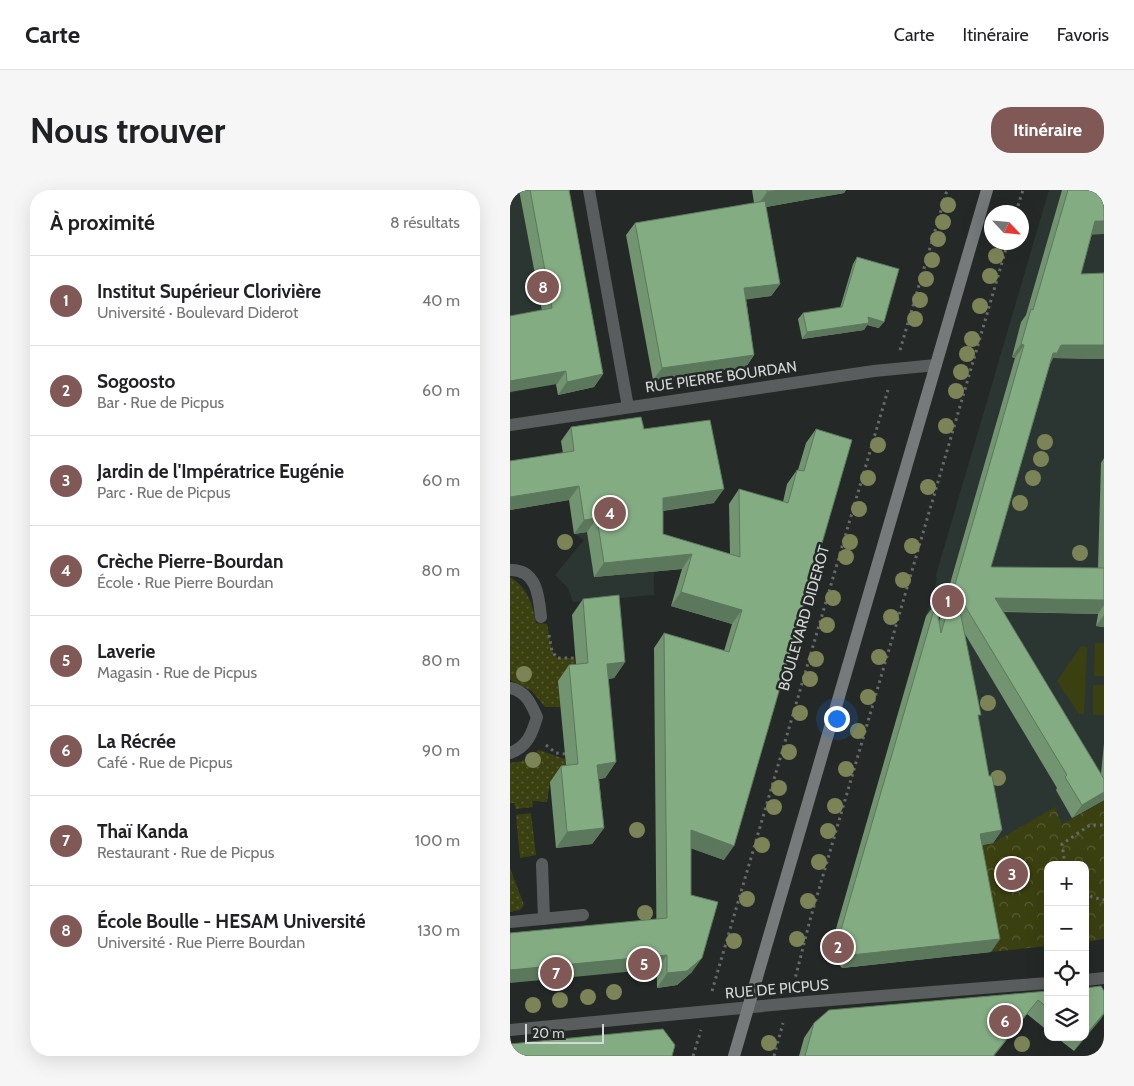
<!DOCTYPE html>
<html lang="fr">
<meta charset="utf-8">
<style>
:root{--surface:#fff;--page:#f6f6f6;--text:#202124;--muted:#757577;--line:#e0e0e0;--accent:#805855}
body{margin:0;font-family:Cabin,sans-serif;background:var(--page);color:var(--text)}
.controls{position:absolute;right:15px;bottom:15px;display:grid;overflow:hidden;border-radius:10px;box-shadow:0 5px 20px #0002}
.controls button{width:45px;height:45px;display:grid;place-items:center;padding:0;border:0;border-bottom:1px solid var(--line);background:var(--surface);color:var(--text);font:25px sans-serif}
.compass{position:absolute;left:474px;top:15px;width:45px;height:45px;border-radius:50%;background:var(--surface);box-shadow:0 5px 20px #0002;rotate:116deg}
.scale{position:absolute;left:15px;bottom:12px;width:79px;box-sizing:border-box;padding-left:5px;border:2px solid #d3d7d5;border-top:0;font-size:14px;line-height:18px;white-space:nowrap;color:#d3d7d5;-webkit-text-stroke:4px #242927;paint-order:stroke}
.you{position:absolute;left:326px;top:528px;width:18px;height:18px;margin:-12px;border:4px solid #fff;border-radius:50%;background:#1a73e8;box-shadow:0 0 0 8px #1a73e833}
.badge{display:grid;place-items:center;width:32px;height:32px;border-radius:50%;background:var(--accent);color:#fff;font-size:16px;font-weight:700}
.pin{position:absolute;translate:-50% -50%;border:2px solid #fff;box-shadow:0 1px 5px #0006}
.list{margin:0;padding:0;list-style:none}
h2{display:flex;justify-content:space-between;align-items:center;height:65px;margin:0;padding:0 20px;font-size:21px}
h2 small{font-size:16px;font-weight:400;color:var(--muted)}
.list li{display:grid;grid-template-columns:32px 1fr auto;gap:15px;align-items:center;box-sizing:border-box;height:90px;padding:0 20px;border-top:1px solid var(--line)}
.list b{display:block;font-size:19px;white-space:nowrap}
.list p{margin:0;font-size:16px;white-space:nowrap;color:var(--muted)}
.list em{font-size:16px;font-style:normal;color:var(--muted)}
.icon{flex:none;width:28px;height:28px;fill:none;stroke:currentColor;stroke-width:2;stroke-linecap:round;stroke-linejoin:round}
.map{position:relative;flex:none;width:594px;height:866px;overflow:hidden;border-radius:20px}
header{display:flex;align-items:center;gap:30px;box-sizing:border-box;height:70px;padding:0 25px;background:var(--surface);border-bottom:1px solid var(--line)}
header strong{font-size:24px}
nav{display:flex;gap:28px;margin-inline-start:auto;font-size:18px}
.intro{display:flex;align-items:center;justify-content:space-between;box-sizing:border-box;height:120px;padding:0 30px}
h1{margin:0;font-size:35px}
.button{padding:12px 22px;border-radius:20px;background:var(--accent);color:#fff;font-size:18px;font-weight:700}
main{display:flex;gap:30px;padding:0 30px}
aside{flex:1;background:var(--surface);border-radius:20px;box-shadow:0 5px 20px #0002}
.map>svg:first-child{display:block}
</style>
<header>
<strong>Carte</strong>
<nav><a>Carte</a><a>Itinéraire</a><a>Favoris</a></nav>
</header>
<div class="intro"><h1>Nous trouver</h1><a class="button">Itinéraire</a></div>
<main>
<aside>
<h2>À proximité<small>8 résultats</small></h2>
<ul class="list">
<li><span class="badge">1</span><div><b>Institut Supérieur Clorivière</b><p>Université · Boulevard Diderot</p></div><em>40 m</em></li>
<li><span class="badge">2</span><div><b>Sogoosto</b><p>Bar · Rue de Picpus</p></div><em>60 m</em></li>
<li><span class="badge">3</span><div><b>Jardin de l'Impératrice Eugénie</b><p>Parc · Rue de Picpus</p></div><em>60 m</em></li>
<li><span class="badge">4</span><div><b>Crèche Pierre-Bourdan</b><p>École · Rue Pierre Bourdan</p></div><em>80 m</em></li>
<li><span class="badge">5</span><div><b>Laverie</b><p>Magasin · Rue de Picpus</p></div><em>80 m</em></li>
<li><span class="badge">6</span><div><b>La Récrée</b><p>Café · Rue de Picpus</p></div><em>90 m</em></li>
<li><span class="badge">7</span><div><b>Thaï Kanda</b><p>Restaurant · Rue de Picpus</p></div><em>100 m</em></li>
<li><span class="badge">8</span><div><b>École Boulle - HESAM Université</b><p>Université · Rue Pierre Bourdan</p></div><em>130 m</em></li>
</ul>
</aside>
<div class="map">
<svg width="594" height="866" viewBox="0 0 594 866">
<defs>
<pattern id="park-crowns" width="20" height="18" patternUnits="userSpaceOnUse" patternTransform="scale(1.25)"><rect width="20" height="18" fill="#3b4011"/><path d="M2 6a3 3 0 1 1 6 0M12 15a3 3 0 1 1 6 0" fill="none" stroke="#565b33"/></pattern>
<pattern id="garden-dots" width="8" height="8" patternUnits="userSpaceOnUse" patternTransform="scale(1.25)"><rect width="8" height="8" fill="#3b4011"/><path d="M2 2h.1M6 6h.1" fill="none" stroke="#565b33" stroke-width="1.8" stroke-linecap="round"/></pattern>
</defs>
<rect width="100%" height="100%" fill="#242927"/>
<!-- built -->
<path fill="#2b3633" d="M0 0H47L84 197 48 205 46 194 0 203Z
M539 0H578L594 5V610L552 634 545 618 483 653 461 657 416 426 427 389 426 385Z
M65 249 143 329 144 405 63 412 58 398 45 385 74 350 64 344 51 251Z"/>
<!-- grass -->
<path fill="#3b4011" d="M585 453H594V486H584Z
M571 456 577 457 574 524H569L547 491Z
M583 495H594V525H583Z"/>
<!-- park -->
<path fill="url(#park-crowns)" d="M594 610V749L575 752V675H538V756L481 762 461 657 483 653 545 617 552 634Z"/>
<!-- garden -->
<path fill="url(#garden-dots)" d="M0 387C17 397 23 414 26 433L37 434 42 461 47 468H64L67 489 51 517H35L22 501 0 490Z
M29 560 55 569 57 589 40 592 37 612 22 611 23 617 6 619 4 613H0V573L12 571Z
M21 623 26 665 10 668 6 625Z
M0 678 14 715 10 720 0 722Z"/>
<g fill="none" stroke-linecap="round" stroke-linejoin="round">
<!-- path -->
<path stroke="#666a68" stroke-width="3" stroke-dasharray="2.5 4" stroke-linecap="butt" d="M506 22 513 0
M390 160 437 0
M39 445 42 461 47 468H64
M36 555 46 563 55 564
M555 675 552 654 580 635H594
M575 702 582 707 594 710
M284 793 300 730 498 52
M202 801 378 200
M183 866 191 840
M264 866 273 833"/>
<!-- lane -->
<path stroke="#5a5d5d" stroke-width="12" d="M79 0 118 217
M0 380C27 379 29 407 31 427
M0 498C16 501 21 514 27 527 22 544 17 557 0 563
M32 674 34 729
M0 732 73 725"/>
<!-- street -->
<path stroke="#5a5d5d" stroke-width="12" d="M0 235 364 181 426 175
M575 790 594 788
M0 840 295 812 538 793"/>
<!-- secondary -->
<path stroke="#767a7b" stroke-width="12" d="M224 866 477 0"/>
</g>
<!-- trees -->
<g fill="#7b8357">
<circle cx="438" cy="15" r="8"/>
<circle cx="433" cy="32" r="8"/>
<circle cx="428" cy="49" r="8"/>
<circle cx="486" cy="66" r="8"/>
<circle cx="422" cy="70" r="8"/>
<circle cx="480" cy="86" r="8"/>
<circle cx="416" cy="89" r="8"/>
<circle cx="410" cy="110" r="8"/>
<circle cx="470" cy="116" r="8"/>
<circle cx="405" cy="129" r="8"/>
<circle cx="462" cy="149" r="8"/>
<circle cx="457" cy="164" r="8"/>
<circle cx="451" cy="182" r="8"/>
<circle cx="446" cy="201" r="8"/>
<circle cx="436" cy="236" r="8"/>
<circle cx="535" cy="252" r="8"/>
<circle cx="368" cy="255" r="8"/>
<circle cx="531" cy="269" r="8"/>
<circle cx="358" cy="288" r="8"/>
<circle cx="523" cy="288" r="8"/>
<circle cx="418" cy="297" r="8"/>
<circle cx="510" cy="313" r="8"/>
<circle cx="349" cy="319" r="8"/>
<circle cx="55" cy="352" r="8"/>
<circle cx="340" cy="352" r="8"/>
<circle cx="402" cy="356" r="8"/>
<circle cx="570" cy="363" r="8"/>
<circle cx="336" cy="367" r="8"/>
<circle cx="393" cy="390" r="8"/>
<circle cx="323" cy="408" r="8"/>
<circle cx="381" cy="427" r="8"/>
<circle cx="317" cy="435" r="8"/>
<circle cx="369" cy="467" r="8"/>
<circle cx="306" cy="469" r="8"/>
<circle cx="14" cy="484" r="8"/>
<circle cx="300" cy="489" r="8"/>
<circle cx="358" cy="507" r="8"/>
<circle cx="478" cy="513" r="8"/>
<circle cx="290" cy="523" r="8"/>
<circle cx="348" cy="541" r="8"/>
<circle cx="279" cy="562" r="8"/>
<circle cx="23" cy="570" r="8"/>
<circle cx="336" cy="579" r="8"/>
<circle cx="488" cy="588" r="8"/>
<circle cx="269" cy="598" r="8"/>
<circle cx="325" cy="616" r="8"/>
<circle cx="264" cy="617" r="8"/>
<circle cx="127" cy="640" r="8"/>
<circle cx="318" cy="641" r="8"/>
<circle cx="252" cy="655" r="8"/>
<circle cx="309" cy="672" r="8"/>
<circle cx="237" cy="709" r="8"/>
<circle cx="298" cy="711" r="8"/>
<circle cx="135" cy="723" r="8"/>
<circle cx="287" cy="749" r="8"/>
<circle cx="224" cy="751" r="8"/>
<circle cx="104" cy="802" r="8"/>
<circle cx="78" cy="807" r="8"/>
<circle cx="50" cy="810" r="8"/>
<circle cx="23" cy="815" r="8"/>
<circle cx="259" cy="853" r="8"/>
<circle cx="512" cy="854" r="8"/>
</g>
<!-- wall -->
<path fill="#729471" d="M9 0H59L93 184 84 197 48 205Z
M242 0H336L334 3 256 17 270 94 261 106 236 109 244 165 236 177 143 190 116 45 125 33 244 13Z
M552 0H594L571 84 594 83V169L543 168 540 174 481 377 588 378 591 273 594 268V437L586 436 588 424 493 422 591 584 594 553V610L562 628 546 600 547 598 455 444 468 528 479 586 492 640 483 653 472 655 481 762 332 778 319 763 416 426 426 413 429 432 505 168 502 167 511 132 516 125Z
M347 67 369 138 357 135 354 140 292 149 288 129 293 123 330 118 343 74Z
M61 237 134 239 204 313 153 321V344L220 364 219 314 229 299 273 312 277 294 287 280H288L296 253 306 239 214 670 181 658V705L182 782 167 795 147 798 144 458 154 443 214 461 222 434 161 416 172 379 84 387 77 342 64 344 59 310 0 320V271L53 263 51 251Z
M73 409 115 472 104 488 98 489 106 572 95 588 89 589 94 638 82 654 46 658 40 592 51 576 56 575 48 491 59 475H66L62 425Z
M538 801V841L517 824 484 866H289L294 848 304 833Z
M594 801V824L564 861 546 847H575Z"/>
<!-- shaded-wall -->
<path fill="#5c785c" d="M270 0H336L334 3 245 19 257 2Z
M585 31H594V44L576 45Z
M270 94 261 106 226 111 234 98Z
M358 127 374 132 369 138 357 135 354 140 292 149 297 142Z
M511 154 514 155 505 168 502 167Z
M551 155H594V169L543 168 538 177 543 163Z
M244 165 236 177 143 190 152 178Z
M56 181 47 194 0 202V191Z
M93 184 84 197 48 205 57 192Z
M69 296 59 310 0 320V307Z
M214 299 204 313 143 322 153 308Z
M87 328 77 342 64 344 74 330Z
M182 364 172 379 84 387 94 373Z
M171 402 232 420 222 434 161 416Z
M485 408 594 410V415L588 424 476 421Z
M594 425V437L586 436Z
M115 472 104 488 86 490 97 474Z
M106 572 95 588 76 591 87 575Z
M594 602V610L562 628 572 615Z
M94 638 82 654 46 658 57 642Z
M181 640 224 656 214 670 171 655Z
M492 640 483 653 461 657 470 644Z
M490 749 481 762 332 778 341 765Z
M157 765 147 779 0 793V780Z
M192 768 182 782 167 795 147 798 157 783Z
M528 810 484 866H483Z
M594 823V824L591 829 564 861 574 847H575V846Z"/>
<!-- building -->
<path fill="#84ac83" stroke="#5c785c" d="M20 0H59L93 184 57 192 56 181 0 191V126L42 118Z
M257 0H270L257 2Z
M558 0H594V31H585L571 84 594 83V155H551L547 163H543L481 377 594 378V410L485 408 594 589V602L572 615 555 587 557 585 446 401 471 525H468L479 586H482L492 640 470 644 490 749 341 765 328 750 426 413 431 443 514 155 511 154 521 119 523 120Z
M255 11 270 94 234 98 244 165 152 178 125 33Z
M347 67 389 79 374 132 358 127 359 133 297 142 293 123 332 117Z
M131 227 134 239 200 230 214 299 153 308V344L230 367 229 299 278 313 287 280 294 281 306 239 342 250 224 656 181 640V705L208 712 192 768 177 781 157 783V765L0 780V743L157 728 154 443 219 462 232 420 171 402 182 364 94 373 87 328 74 330 69 296 0 307V271L64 261 61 237Z
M109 405 115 472 97 474 106 572 87 575 94 638 57 642 51 576 68 574 59 475 78 473 73 409Z
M591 796 594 801V823L575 846V798Z
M538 801V818L528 810 483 866H295L304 833 319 820Z
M153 839 165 855 162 866H0V854Z"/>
<g text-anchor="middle" stroke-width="5" stroke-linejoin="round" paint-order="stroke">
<!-- street labels -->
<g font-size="15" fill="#d3d7d5" stroke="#242927">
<text transform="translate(211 187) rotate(-8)" y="5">RUE PIERRE BOURDAN</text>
<text transform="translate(294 428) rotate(-74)" y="5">BOULEVARD DIDEROT</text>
<text transform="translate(267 799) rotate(-5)" y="5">RUE DE PICPUS</text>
</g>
</g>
</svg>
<div class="controls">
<button>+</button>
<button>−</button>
<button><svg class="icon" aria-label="locate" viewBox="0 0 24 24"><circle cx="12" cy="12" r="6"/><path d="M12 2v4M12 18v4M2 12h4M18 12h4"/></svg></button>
<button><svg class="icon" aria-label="layers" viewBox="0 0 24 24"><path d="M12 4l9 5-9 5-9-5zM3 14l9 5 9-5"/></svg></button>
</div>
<svg class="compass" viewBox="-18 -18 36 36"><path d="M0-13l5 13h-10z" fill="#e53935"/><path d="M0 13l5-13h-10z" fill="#757577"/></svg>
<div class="scale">20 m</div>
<div class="you"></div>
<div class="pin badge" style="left:438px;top:411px">1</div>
<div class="pin badge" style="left:328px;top:757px">2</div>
<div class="pin badge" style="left:502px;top:684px">3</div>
<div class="pin badge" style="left:100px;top:323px">4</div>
<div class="pin badge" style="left:134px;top:774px">5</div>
<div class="pin badge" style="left:495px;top:831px">6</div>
<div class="pin badge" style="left:46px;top:783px">7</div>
<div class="pin badge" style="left:33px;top:97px">8</div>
</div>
</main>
